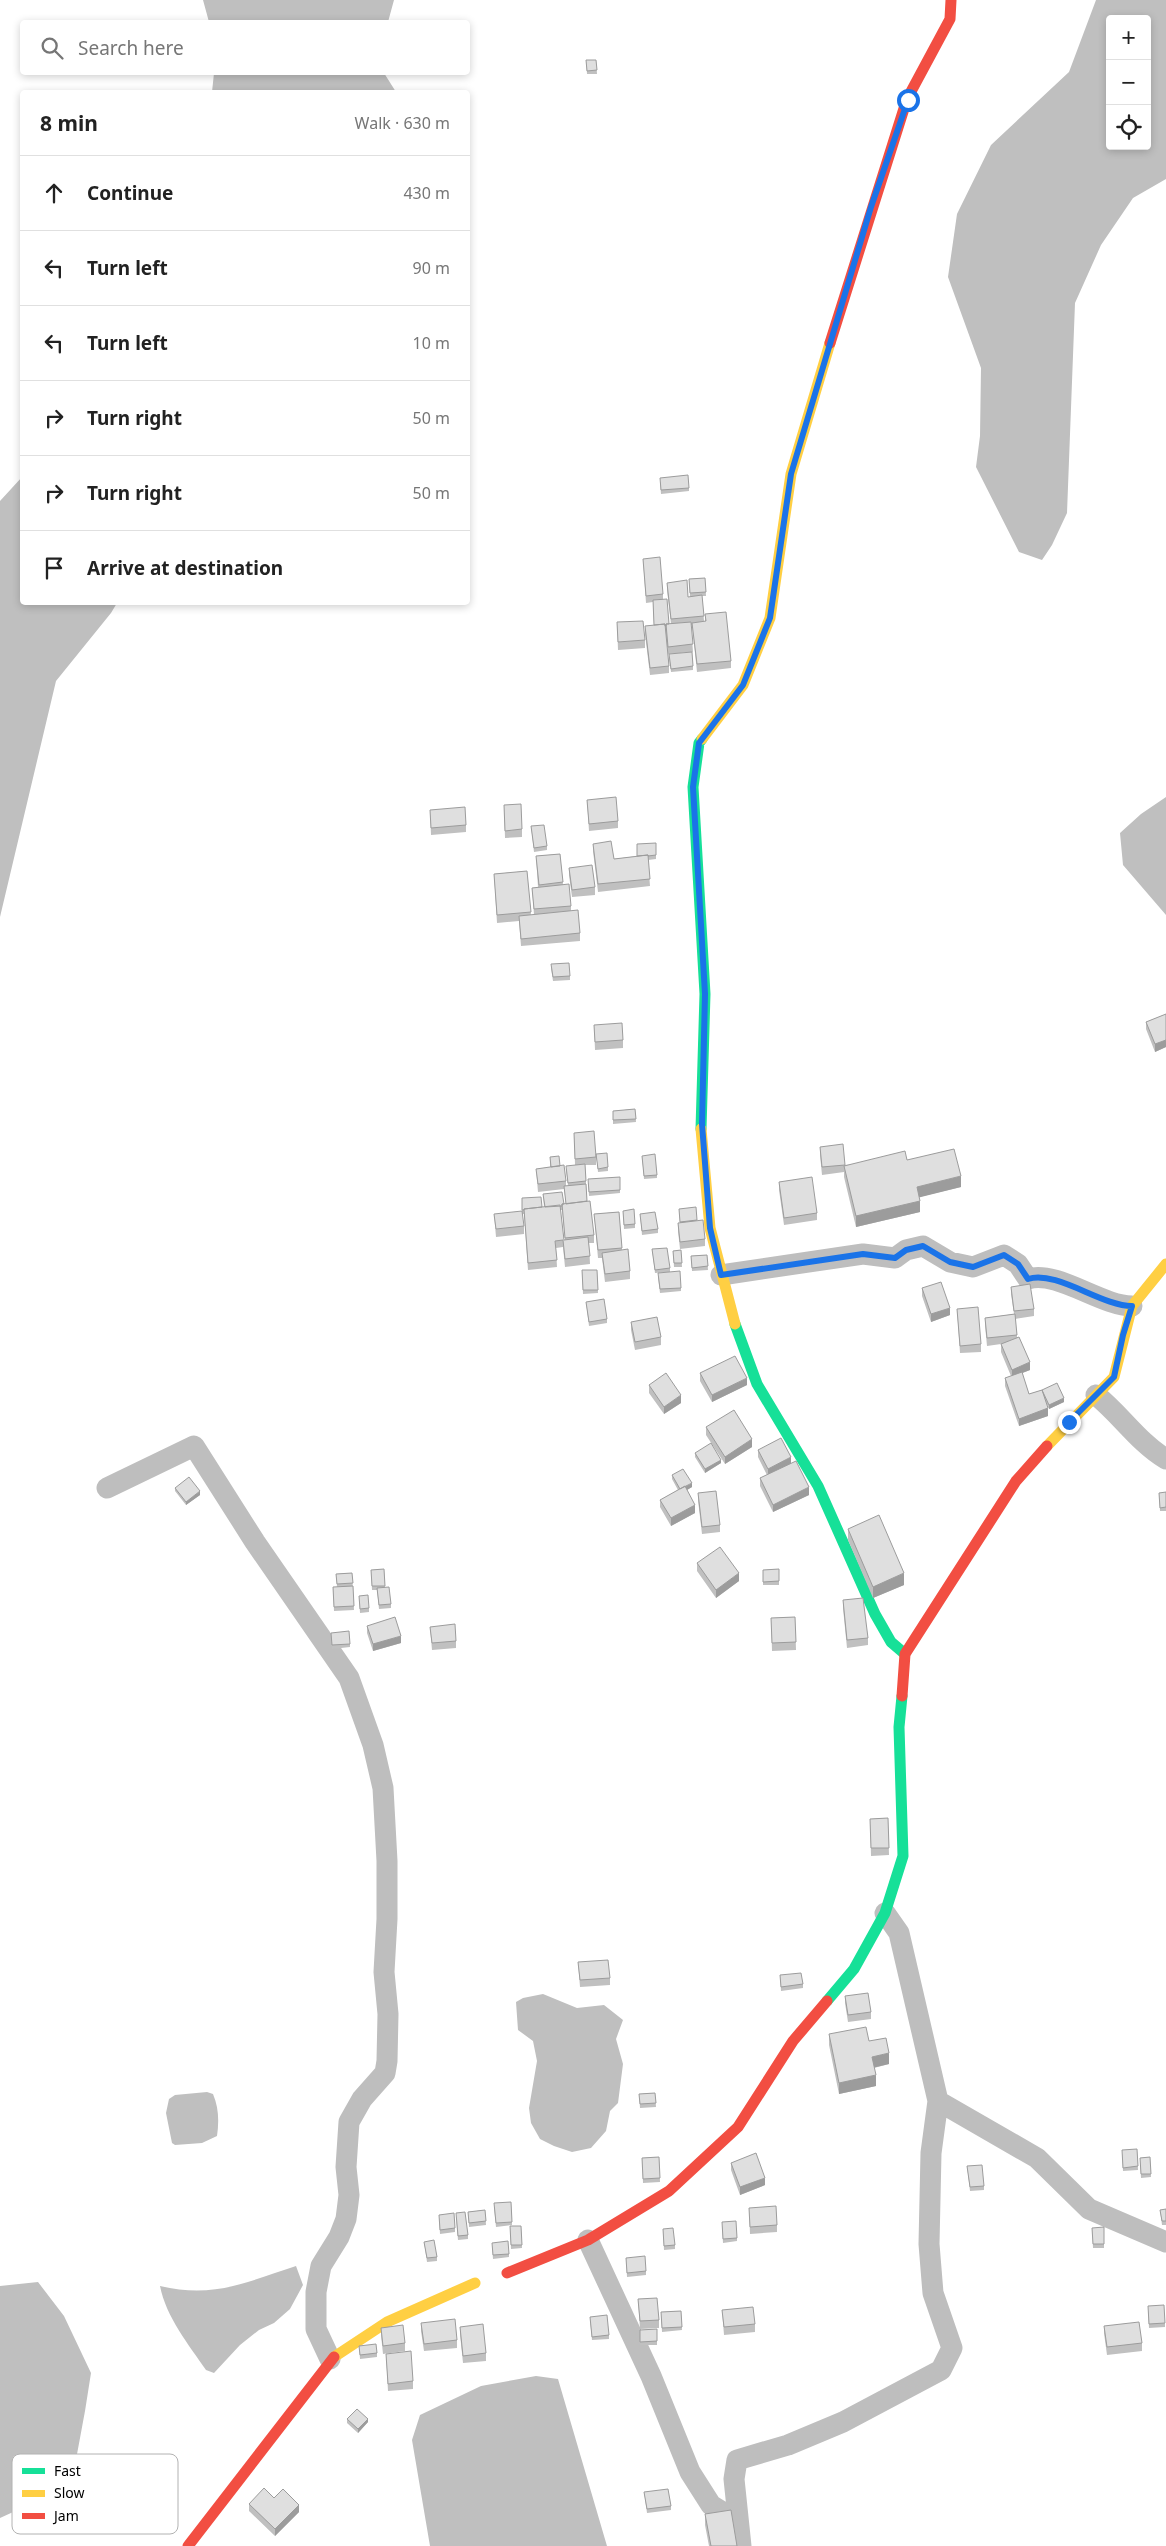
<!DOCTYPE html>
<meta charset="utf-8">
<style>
:root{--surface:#fff;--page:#f6f6f6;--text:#222;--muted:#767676;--line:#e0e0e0}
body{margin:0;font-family:"Noto Sans",sans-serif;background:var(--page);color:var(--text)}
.controls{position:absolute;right:15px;top:15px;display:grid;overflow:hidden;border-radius:5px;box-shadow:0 2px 8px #0003}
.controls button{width:45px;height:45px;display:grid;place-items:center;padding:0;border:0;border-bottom:1px solid var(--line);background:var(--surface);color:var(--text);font:25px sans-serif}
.stop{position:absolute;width:15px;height:15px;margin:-11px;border:4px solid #1a73e8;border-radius:50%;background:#fff}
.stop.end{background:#1a73e8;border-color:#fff;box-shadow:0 1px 5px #0008}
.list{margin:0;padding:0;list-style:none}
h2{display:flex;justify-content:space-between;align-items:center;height:65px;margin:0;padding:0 20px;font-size:21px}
h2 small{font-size:16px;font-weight:400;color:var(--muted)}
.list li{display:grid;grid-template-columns:32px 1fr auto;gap:15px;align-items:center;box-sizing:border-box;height:75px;padding:0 20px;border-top:1px solid var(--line)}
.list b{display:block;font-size:19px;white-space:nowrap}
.list em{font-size:16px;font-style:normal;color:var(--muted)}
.icon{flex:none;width:28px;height:28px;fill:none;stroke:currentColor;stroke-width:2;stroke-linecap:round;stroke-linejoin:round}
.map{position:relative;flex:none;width:1166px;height:2546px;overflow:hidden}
.search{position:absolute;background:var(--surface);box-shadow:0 2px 8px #0003;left:20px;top:20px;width:450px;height:55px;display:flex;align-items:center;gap:12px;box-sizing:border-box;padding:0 18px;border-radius:5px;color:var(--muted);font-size:19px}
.panel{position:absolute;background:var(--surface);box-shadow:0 2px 8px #0003;left:20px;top:90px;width:450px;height:515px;border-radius:5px}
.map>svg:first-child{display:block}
</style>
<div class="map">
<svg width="1166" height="2546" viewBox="0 0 1166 2546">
<rect width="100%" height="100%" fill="#fff"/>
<!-- water -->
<path fill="#bfbfbf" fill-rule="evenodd" d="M203 0H394L388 22H209Z
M1096 0H1166V179L1133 198 1101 245 1075 303 1067 513 1052 545 1042 560 1019 552 976 467 980 436 981 368 948 277 957 214 991 145 1069 72ZM1110 19H1147V146H1110Z
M214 73H384L396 92H212Z
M22 477V602L117 603 111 613 56 681 0 917V501Z
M1166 797V915L1123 865 1120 833 1141 814Z
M543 1994 577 2008 604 2005 623 2020 616 2039 623 2064 618 2103 610 2111 606 2131 591 2148 572 2152 554 2146 540 2139 531 2123 529 2108 537 2061 533 2041 518 2030 516 2002 523 1998Z
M207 2092 213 2094C219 2108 219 2122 217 2136L202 2143 175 2145 172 2143 166 2113 169 2099 175 2095Z
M296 2266 303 2285 290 2309 274 2323 259 2330 240 2345 214 2373 206 2370C189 2345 166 2317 160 2286 214 2299 246 2282 296 2266Z
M38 2282 64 2316 91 2373 85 2411 75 2465 65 2484 46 2497 0 2518V2286Z
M536 2376 558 2379 607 2546H430L412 2440 420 2415 481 2386Z"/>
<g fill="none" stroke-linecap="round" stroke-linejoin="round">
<!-- street -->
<path stroke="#bebebe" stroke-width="21" d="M721 1275 863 1254 895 1258 906 1250 923 1246 950 1262 973 1267 1004 1255 1018 1264 1028 1279C1057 1270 1101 1306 1132 1306
M1096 1395C1121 1415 1138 1442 1166 1459
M107 1488 194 1446 255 1542 349 1678 373 1745 383 1788 387 1861V1919L384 1972 388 2014 387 2061 385 2073 362 2099 349 2122 346 2167 349 2195 346 2219 339 2237 321 2266 316 2292V2329L330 2359
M938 2101 1037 2158 1089 2209 1166 2242
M588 2240 651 2376 690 2472 711 2505 737 2521
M741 2546 734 2479 737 2460 788 2445 843 2422 941 2370 952 2348 933 2293 929 2244 931 2153 938 2101 899 1933 885 1913"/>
<!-- fast -->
<path stroke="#16e098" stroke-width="11" d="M701 1129 705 994 693 787 699 743 702 739
M735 1324 757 1384 818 1486 875 1614 891 1642 905 1654
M827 2001 854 1969 885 1913 903 1856 899 1727 902 1696"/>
<!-- slow -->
<path stroke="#ffcf43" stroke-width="11" d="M702 739 743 685 770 618 791 474 830 343
M701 1129 710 1228 735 1324
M1047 1446 1114 1377 1132 1306 1166 1264
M334 2357 387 2322 475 2283"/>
<!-- jam -->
<path stroke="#f24e42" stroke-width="11" d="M830 343 907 99 950 19 951 0
M902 1696 905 1654 1016 1481 1047 1446
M507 2273 588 2240 669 2191 738 2127 793 2041 827 2001
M188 2546 334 2357"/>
</g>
<!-- wall -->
<path fill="#c0c0c0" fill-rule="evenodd" d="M586 60H596L597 74H587Z
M660 482 689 488V491L661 494Z
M643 559 663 594V599L669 624H671L667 590V583L688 597H690L689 579 705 578 706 596H702L704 621H705V614L731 661V668L697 672 692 625H691L693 652 668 654 665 630 669 666V673L650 675 645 634V626L654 625 653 602 646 603Z
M617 622 645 640V648L618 650Z
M669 658 693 666V670L671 672Z
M587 800 618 821V828L589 831Z
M504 805 522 829V837L505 838Z
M430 810 466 825V832L431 835Z
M531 826 547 846V850L534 852Z
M656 843V859L648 860 650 886 598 892 593 851V844L614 859 637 856Z
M560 854 563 885 571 906V911L580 933V941L521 946 519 921 497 923 494 874 527 871 531 915H534L532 888 538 887 536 856Z
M569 868 595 887V895L572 897 569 875Z
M551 968 570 976V980L553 981Z
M1166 1014V1047L1155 1052 1146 1029V1022Z
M594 1025 623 1040V1048L595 1050Z
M635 1109 636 1122 613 1124V1111Z
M574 1133 596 1157V1165H585L586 1181V1185L587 1201 594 1235V1243H589L590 1264 565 1267 563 1247 556 1248 557 1267 528 1270 524 1214H522V1198L542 1207H544L543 1194 564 1204H566L564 1189 538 1192 536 1169 550 1167V1157L560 1166 566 1181V1186H568L566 1169 575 1165ZM560 1210H562L565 1240H564Z
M820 1147 845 1165 907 1160 961 1187 919 1197 920 1212 856 1227 844 1177V1172L822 1175 820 1155Z
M596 1154 608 1167V1171L598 1172Z
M642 1156 657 1175V1178L644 1179Z
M620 1177V1193L589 1196 588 1183Z
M779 1182 817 1213V1220L784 1225 779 1190Z
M679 1209 697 1221 705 1239V1246L680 1249 678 1231V1223H680Z
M623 1211 635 1224V1228L624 1229Z
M619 1212 622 1250 630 1271V1279L605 1282 602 1258H598L594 1214Z
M494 1214 524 1226V1234L496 1237Z
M640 1214 658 1229V1233L642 1235Z
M652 1249 670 1268V1272L655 1273Z
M681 1250 682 1267H674L673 1251Z
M707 1255 708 1270 692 1271 691 1256Z
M582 1270H597L598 1293 583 1294Z
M658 1277 681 1288V1291L660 1293Z
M1011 1287 1034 1309V1316L1015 1319 1017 1337 1030 1370 1022 1373 1029 1394 1042 1390 1064 1402 1049 1409 1046 1402 1048 1416 1019 1426 1005 1386V1378L1011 1376 1001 1352V1344L987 1346 985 1325V1318L1014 1314 1011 1294Z
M922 1288 950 1315 931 1322 922 1296Z
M586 1302 607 1319V1323L589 1326Z
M957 1309 981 1344V1352L960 1353Z
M631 1322 661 1337V1345L635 1350 631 1330Z
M700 1373 747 1385 712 1402 700 1381Z
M649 1385 681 1403 664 1414 649 1393Z
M706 1427 752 1447 725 1464 706 1435Z
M758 1450 791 1463 809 1495 773 1512 760 1486V1478L767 1475 758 1457Z
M695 1453 721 1463 705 1473 695 1457Z
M672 1475 692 1487 687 1490 695 1513 671 1526 660 1507V1500L678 1490 672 1479Z
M175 1488 200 1495 186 1505 175 1491Z
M1166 1492V1511H1160L1159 1493Z
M698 1493 720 1525V1532L702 1534 698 1500Z
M848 1529 904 1585 873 1598 848 1540Z
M697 1563 739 1581 716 1598 697 1571Z
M384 1569 385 1588 391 1604V1608L379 1609 377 1590H372L371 1570Z
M779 1569V1585H763V1570Z
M352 1573 354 1610 334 1611 333 1587H337L336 1574Z
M359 1596 369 1608V1612L360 1613Z
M843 1600 868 1638V1645L847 1648 843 1608Z
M795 1617 796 1650 772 1651 771 1618Z
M367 1626 401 1643 373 1651 367 1633Z
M430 1627 456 1641V1648L432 1650Z
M331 1633 350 1644V1647L332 1649Z
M888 1818 889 1855 871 1856 870 1819Z
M578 1962 610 1978V1985L580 1987Z
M780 1975 803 1984V1988L781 1991Z
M845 1996 871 2012V2019L848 2022 845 2003Z
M829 2034 869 2041 889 2064 874 2068 876 2086 839 2094 829 2045Z
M655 2093 656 2107 640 2108 639 2094Z
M1137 2149 1138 2170 1123 2171 1122 2154Z
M659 2157 660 2182 643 2183 642 2158Z
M1150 2157 1151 2177 1141 2178 1140 2158Z
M731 2163 765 2185 740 2195 731 2170Z
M967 2166 984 2186V2190L970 2191Z
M511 2202 512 2225 496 2227 494 2207Z
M749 2208 777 2225V2232L750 2234Z
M1166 2209V2225H1162L1160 2210Z
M485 2210 486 2225 469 2227 468 2212Z
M456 2217 468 2235V2239L458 2240Z
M439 2218 455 2228V2232L440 2234Z
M510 2226H521L522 2248 511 2249Z
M722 2226 737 2238V2241L723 2243Z
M1092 2228 1104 2244V2248H1093Z
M663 2229 675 2245V2249L664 2250Z
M424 2242 437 2257V2261L427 2262Z
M492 2246 509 2254V2257L493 2259Z
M626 2258 646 2271V2275L627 2277Z
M638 2299 659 2320V2328L640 2329Z
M722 2310 755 2324V2332L724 2335Z
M1148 2310 1165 2323V2327L1149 2328Z
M681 2311 682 2330 662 2332 661 2312Z
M590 2320 609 2335V2339L592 2340Z
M421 2323 457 2340V2348L424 2351 421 2331Z
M1104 2326 1142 2343V2351L1107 2355 1104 2333Z
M460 2327 486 2353V2361L463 2363 460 2334Z
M381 2328 405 2343V2351L383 2354 381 2335Z
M657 2329V2345H640V2330Z
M359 2346 377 2353V2357L360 2359Z
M386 2354 413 2381V2389L388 2391Z
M347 2419 368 2422 358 2433 347 2423Z
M644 2492 671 2506V2510L647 2513Z
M274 2498 299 2512 275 2536 249 2511V2504Z
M705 2514 737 2546H709L705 2525Z"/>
<!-- shaded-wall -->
<path fill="#9c9c9c" d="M1166 1040V1047L1155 1052V1044Z
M961 1176V1187L917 1198V1187Z
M920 1201V1212L856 1227V1216Z
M950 1308V1315L931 1322V1314Z
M1030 1362V1370L1012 1377V1370Z
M747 1378V1385L712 1402V1395Z
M681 1395V1403L664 1414V1407Z
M1064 1398V1402L1049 1409V1405Z
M1048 1408V1416L1019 1426V1419Z
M752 1439V1447L725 1464V1457Z
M791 1457V1465L768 1476V1469Z
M721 1460V1463L705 1473V1469Z
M692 1483V1487L680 1494V1490Z
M809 1487V1495L773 1512V1505Z
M200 1491V1495L186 1505V1502Z
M695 1505V1513L671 1526V1518Z
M739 1573V1581L716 1598V1590Z
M904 1573V1585L873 1598V1587Z
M401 1636V1643L373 1651V1644Z
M889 2053V2064L872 2068V2057Z
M876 2075V2086L839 2094V2083Z
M765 2178V2185L740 2195V2187Z
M368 2419V2422L358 2433V2429Z
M299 2505V2512L275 2536V2529Z"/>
<!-- building -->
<path fill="#dfdfdf" stroke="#9c9c9c" d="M586 60H596L597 70 587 71Z
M688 475 689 488 661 490 660 478Z
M660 557 663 594 646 596 643 559Z
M705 578 706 592 690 593 689 579Z
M687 580 688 597 702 595 704 616 671 619 667 583Z
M667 599 669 624H666V626H665V624L654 625 653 600Z
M726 612 731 661 697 664 692 623 706 621 705 614Z
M643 621 645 640 618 642 617 622Z
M691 622 693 644 668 647 666 624Z
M665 624 669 666 650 668 645 626Z
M692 652 693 666 671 669 669 654Z
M616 797 618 821 589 824 587 800Z
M521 804 522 829 505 831 504 805Z
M465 807 466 825 431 828 430 810Z
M544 825 547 846 534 848 531 826Z
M611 841 614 859 648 855 650 879 598 884 593 844Z
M656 843V855L648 856V855L637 856V844Z
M560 854 563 882 539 885 536 856Z
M592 865 595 887 572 890 569 868Z
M527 871 531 912 497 915 494 874Z
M569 884 571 906 534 909 532 888Z
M578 910 580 933 521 939 519 916Z
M569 963 570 976 553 977 551 964Z
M1166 1014V1040L1155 1044 1146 1022Z
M622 1023 623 1040 595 1042 594 1025Z
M635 1109 636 1119 613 1120V1111Z
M594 1131 596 1157 575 1159 574 1133Z
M843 1144 845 1165 822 1167 820 1147Z
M954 1149 961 1176 917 1187 920 1201 856 1216 844 1166 905 1151 907 1160Z
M607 1153 608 1167 598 1169 596 1154Z
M655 1154 657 1175 644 1176 642 1156Z
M559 1156 560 1166 551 1167 550 1157Z
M585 1164 586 1181 568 1183 566 1166Z
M564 1165 566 1181 538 1184 536 1169Z
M620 1177V1190L589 1192 588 1179Z
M812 1177 817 1213 784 1218 779 1182Z
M586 1184 587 1201 566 1204 564 1186Z
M562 1192 564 1204H562V1206L545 1207 543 1194Z
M541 1197 542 1207 524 1209V1210H522V1198Z
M590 1201 594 1235 565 1238 562 1204Z
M560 1205 564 1240 588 1237 590 1256 565 1259 563 1240 555 1241 557 1260 528 1263 524 1209Z
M696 1207 697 1220 680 1222 679 1209Z
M634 1209 635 1224 624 1225 623 1211Z
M522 1211 524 1226 496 1229 494 1214Z
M619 1212 622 1248 598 1250 594 1214Z
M655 1212 658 1229 642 1231 640 1214Z
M703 1220 705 1239 680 1242 678 1223Z
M667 1248 670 1268 655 1270 652 1249Z
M628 1249 630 1271 605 1274 602 1253Z
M681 1250 682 1263H674L673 1251Z
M707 1255 708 1266 692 1268 691 1256Z
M582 1270H597L598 1290H583Z
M680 1271 681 1288 660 1289 658 1273Z
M941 1282 950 1308 931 1314 922 1288Z
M1030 1284 1034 1309 1014 1311 1011 1287Z
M604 1299 607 1319 589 1322 586 1302Z
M978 1307 981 1344 960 1346 957 1309Z
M1015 1314 1017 1335 987 1338 985 1318Z
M657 1317 661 1337 635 1342 631 1322Z
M1019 1337 1030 1362 1012 1370 1001 1344Z
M735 1356 747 1378 712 1395 700 1373Z
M1022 1372 1029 1394 1042 1390 1048 1408 1019 1419 1005 1378Z
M666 1373 681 1395 664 1407 649 1385Z
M1057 1383 1064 1398 1049 1405 1042 1390Z
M734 1410 752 1439 725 1457 706 1427Z
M781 1438 791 1457 768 1469 758 1450Z
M711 1443 721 1460 705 1469 695 1453Z
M796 1461 809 1487 773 1505 760 1478Z
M683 1469 692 1483 680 1489 672 1475Z
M189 1477 200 1491 186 1502 175 1488Z
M685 1486 695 1505 671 1518 660 1500Z
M716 1491 720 1525 702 1527 698 1493Z
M1166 1492V1507L1160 1508 1159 1493Z
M879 1515 904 1573 873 1587 848 1529Z
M720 1547 739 1573 716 1590 697 1563Z
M384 1569 385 1586H372L371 1570Z
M779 1569V1581L763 1582V1570Z
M352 1573 353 1583 337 1584 336 1574Z
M353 1586 354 1606 334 1607 333 1587Z
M389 1587 391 1604 379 1605 377 1588Z
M368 1595 369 1608 360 1609 359 1596Z
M863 1598 868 1638 847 1640 843 1600Z
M395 1617 401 1636 373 1644 367 1626Z
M795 1617 796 1642 772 1643 771 1618Z
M455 1624 456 1641 432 1643 430 1627Z
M349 1631 350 1644 332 1645 331 1633Z
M888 1818 889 1848H871L870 1819Z
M608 1960 610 1978 580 1980 578 1962Z
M801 1973 803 1984 781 1987 780 1975Z
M868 1993 871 2012 848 2015 845 1996Z
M866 2027 869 2041 886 2038 889 2053 872 2057 876 2075 839 2083 829 2034Z
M655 2093 656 2103 640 2104 639 2094Z
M1137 2149 1138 2166 1123 2168 1122 2150Z
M756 2153 765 2178 740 2187 731 2163Z
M659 2157 660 2178 643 2179 642 2158Z
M1150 2157 1151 2174H1141L1140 2158Z
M982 2165 984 2186 970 2187 967 2166Z
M511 2202 512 2222 496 2223 494 2203Z
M776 2206 777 2225 750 2227 749 2208Z
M1166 2209V2221H1162L1160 2210Z
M485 2210 486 2221 469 2223 468 2212Z
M465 2212 468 2235 458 2236 456 2213Z
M454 2213 455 2228 440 2230 439 2215Z
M736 2221 737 2238 723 2239 722 2222Z
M510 2226H521L522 2245H511Z
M1104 2227V2244H1093L1092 2228Z
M673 2228 675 2245 664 2246 663 2229Z
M434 2240 437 2257 427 2258 424 2242Z
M508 2241 509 2254 493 2255 492 2243Z
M645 2256 646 2271 627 2273 626 2258Z
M657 2298 659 2320 640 2321 638 2299Z
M1164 2305 1165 2323 1149 2324 1148 2306Z
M753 2307 755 2324 724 2327 722 2310Z
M681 2311 682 2327 662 2328 661 2312Z
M607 2315 609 2335 592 2337 590 2317Z
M455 2319 457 2340 424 2344 421 2323Z
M1139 2322 1142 2343 1107 2347 1104 2326Z
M483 2324 486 2353 463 2356 460 2327Z
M403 2325 405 2343 383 2346 381 2328Z
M657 2329V2341L640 2342V2330Z
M376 2344 377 2353 360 2355 359 2346Z
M411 2351 413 2381 388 2384 386 2354Z
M357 2409 368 2419 358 2429 347 2419Z
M264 2488 274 2498 283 2489 299 2505 275 2529 249 2504Z
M668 2489 671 2506 647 2509 644 2492Z
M731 2510 737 2546H711L705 2514Z"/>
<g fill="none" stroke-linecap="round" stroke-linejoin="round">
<!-- route -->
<path stroke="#1a73e8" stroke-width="6" d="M908 100 871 207 791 474 770 618 743 685 699 743 693 787 705 994 702 1124 710 1228 721 1275 863 1254 895 1258 906 1250 923 1246 950 1262 973 1267 1004 1255 1018 1264 1028 1279C1057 1270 1101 1306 1132 1306L1123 1335 1114 1377 1069 1422"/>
</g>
<!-- legend -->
<rect x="12" y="2454" width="166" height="80" rx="8" fill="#fff" stroke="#b2b2b2" stroke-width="1"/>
<rect x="22" y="2468" width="23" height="6" fill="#16e098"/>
<rect x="22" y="2490" width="23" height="7" fill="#ffcf43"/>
<rect x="22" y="2513" width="23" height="6" fill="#f24e42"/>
<g font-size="14" fill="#000">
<text x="54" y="2476">Fast</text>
<text x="54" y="2498">Slow</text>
<text x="54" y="2521">Jam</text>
</g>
</svg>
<div class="controls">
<button>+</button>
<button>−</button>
<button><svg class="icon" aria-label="locate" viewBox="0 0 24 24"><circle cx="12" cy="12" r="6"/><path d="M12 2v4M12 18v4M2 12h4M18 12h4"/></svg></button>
</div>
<div class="stop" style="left:908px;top:100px"></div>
<div class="stop end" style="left:1069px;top:1422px"></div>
<div class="search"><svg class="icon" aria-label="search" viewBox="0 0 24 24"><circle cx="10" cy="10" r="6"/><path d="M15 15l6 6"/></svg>Search here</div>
<section class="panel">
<h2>8 min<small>Walk · 630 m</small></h2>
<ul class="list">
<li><svg class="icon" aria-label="ahead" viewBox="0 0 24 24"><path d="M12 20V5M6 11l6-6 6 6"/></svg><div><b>Continue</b></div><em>430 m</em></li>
<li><svg class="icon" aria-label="left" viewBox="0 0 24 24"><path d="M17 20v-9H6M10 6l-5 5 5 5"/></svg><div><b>Turn left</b></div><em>90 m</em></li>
<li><svg class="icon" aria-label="left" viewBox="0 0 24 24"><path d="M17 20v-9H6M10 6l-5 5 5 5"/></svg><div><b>Turn left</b></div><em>10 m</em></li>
<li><svg class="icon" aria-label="right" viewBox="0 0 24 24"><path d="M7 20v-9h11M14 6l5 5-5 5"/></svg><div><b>Turn right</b></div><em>50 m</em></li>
<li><svg class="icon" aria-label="right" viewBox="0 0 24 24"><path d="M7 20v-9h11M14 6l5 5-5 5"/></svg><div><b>Turn right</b></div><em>50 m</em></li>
<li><svg class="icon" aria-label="arrive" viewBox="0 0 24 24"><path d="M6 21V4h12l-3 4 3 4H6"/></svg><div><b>Arrive at destination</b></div></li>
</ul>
</section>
</div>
